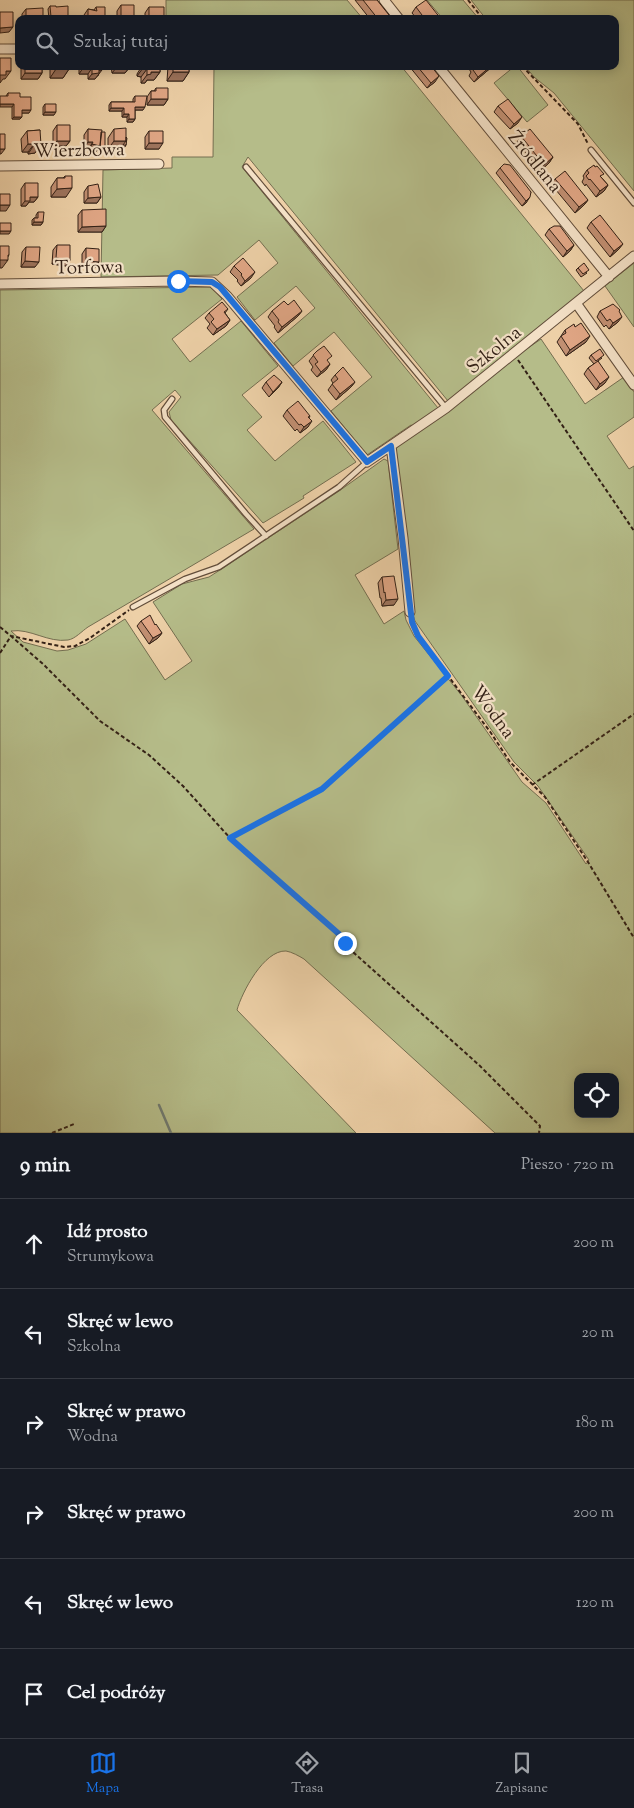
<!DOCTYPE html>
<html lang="pl">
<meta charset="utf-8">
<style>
:root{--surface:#171b24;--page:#242831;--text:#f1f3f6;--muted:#9ea1a6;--line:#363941;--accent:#1a73e8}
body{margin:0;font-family:"Sorts Mill Goudy",serif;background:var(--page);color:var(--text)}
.controls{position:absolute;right:15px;bottom:15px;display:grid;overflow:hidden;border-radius:10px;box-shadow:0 2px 12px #0003}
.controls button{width:45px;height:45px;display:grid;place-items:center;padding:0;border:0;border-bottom:1px solid var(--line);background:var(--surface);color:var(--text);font:25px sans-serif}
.stop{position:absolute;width:15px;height:15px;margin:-11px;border:4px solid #1a73e8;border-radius:50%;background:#fff}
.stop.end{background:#1a73e8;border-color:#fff;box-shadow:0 1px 5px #0008}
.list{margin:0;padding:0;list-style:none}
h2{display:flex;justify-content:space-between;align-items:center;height:65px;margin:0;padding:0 20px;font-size:21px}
h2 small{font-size:16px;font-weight:400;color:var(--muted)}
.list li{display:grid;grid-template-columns:32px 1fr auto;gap:15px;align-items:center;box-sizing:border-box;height:90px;padding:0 20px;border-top:1px solid var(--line)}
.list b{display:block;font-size:19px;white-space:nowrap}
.list p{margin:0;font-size:16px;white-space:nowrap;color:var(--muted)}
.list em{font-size:16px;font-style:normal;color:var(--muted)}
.icon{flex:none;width:28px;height:28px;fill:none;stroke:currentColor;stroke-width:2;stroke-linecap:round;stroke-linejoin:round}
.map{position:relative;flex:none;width:634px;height:1133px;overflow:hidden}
.search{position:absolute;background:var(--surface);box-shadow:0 2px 12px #0003;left:15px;right:15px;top:15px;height:55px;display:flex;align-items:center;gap:12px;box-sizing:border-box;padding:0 18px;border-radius:10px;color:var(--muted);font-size:19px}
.sheet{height:605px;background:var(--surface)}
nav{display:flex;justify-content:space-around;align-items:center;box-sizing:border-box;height:70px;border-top:1px solid var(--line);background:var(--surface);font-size:14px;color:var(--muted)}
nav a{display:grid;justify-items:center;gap:2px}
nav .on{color:var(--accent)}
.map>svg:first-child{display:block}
</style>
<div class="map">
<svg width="634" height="1133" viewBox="0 0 634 1133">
<rect width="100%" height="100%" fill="#edd0a7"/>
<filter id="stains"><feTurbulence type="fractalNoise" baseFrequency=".004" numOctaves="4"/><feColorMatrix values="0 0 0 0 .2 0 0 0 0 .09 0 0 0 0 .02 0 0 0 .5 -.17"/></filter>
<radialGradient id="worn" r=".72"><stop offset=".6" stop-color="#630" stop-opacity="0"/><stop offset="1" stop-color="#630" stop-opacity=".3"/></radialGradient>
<!-- green -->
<path fill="#b5bc89" stroke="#746e50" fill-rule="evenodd" d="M166 0H347L363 19H166Z
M427 0H463L479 19H443Z
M471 0H634V191L554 93 534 77 525 66H615V19H486Z
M214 66H401L584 291 448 401 248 157 242 167 438 408 413 426 411 425 367 455 331 411 372 377 334 332 293 366 274 343 315 308 296 286 255 320 237 297 278 263 259 240 218 275 101 277 103 170 172 168V157H213Z
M515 66H517L548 105 527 122 494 83Z
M634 263V327L605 286Z
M212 287 222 299 172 339 190 362 241 321 278 366 242 395 262 417 247 430 275 461 323 421 356 462 303 496 304 498 263 523 171 420 169 412 181 397 175 390 152 410 254 529 88 627C82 631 75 639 68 640 48 643 30 628 11 631L23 642 57 651 68 650 86 644 125 619 165 680 192 661 153 602 182 584 209 577 220 570 339 491 384 459 388 461 398 549 355 575 384 624 404 611 406 620 414 636 462 696 522 782 546 803 586 864 589 860 538 786 514 762 415 621 413 615 396 448 512 359 541 339 585 404 624 377 634 392V417L607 436 629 469 634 466V1133H495L304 959C299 956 292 952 286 951 264 950 242 992 237 1010L356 1133H0V290ZM578 1077H615V1114H578Z"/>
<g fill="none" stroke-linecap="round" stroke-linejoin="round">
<!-- stream -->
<path stroke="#707a70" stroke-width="2.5" d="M159 1105 171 1133"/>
<!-- lane casing -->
<g stroke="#624d3a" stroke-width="7">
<path id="lane" d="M591 150 634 203
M246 167 446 408
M172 399 164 410 165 417 246 514 266 536
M133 607 185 579 219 567 339 487 367 462"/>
</g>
<!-- street casing -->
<g stroke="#624d3a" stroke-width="11">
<path id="street" d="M384 0 399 19
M0 49H19
M438 66 609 277
M0 166 159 164
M0 284 178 281 212 282 227 296 367 462 446 408 634 256
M576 303 634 385
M391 446 403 538 410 612"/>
</g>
<!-- path -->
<path stroke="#332116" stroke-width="2" stroke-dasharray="4 2.5" stroke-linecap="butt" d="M468 0 483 19
M522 66 578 124 588 144
M518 360 634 531
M412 620 418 636 491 733 510 762 545 797 588 862 634 938
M0 627 11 636 64 647 75 646 90 638 129 610
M0 653 11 636 43 664 100 721 149 755 183 786 230 838 339 934 353 952 479 1065 540 1126 539 1133
M532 785 634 714
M230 838 322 789 448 676
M52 1133 74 1124"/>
<!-- lane -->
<use href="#lane" stroke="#f3e0c6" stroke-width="4.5"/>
<!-- street -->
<use href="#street" stroke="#f3e0c6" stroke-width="9"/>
</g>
<!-- wall -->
<path fill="#c18f72" stroke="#332116" d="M355 0H377L389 15 387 19H370Z
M121 5 134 19H117V11Z
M50 6 68 16 66 19H49L48 9Z
M96 7 105 19H84V15L88 9 94 10Z
M149 7 164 19H145V13Z
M416 7 441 19H417L412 13Z
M26 9 43 19H22V14Z
M21 66H42V73L38 79H21Z
M50 66H69V69L63 78H50Z
M79 66H102L98 76H97L95 79H88V74H79Z
M111 66H129V68L125 73H112Z
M142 66H160V72L154 80H147L145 83H141V77L137 76V74Z
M168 66H189V72L183 81H167Z
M409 66H431L435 82 427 88Z
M467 66H493L474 82 469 76 471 72Z
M156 88 168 99 164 105H147V97L151 91H154Z
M8 93 20 97 29 113H22L20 119H12V107L6 96Z
M135 96 143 110H135V119L133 122H127V117H122V111H109V105L111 102H133V99Z
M45 104 54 115H43V107Z
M498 106 518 123 510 129 494 112Z
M57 125 70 141 66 146H53V131Z
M88 129 101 132 105 147 103 149H98L96 152 89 150V148H84V135Z
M114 129 126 145 124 148 108 149V138Z
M40 130 35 153 28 154V152H22L21 139 27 131Z
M149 131 159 149H145V137Z
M521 136 553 157 549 163 540 171 517 142Z
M500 168 531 192 526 203 522 206 496 173Z
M587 170 601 177 608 185 604 191 596 197 586 184 585 186 582 182 584 178 583 176Z
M65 176 66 197H51V187L57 178H63Z
M555 179 588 200 584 205 575 213 551 184Z
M25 183 38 197 34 202H29L26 206H21V189Z
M88 186 101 197 97 203H84V192Z
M82 210 106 226 102 232H78V215Z
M38 212 43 222 41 225H32V220L34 218H36V215Z
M591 222 619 249 610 257 587 228Z
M549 229 574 245 570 251 563 257 545 235Z
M57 245 70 260 66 266 52 264 53 250Z
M26 247 35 267H21L22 252Z
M86 248 95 268 82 266V254Z
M234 266 251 278 241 286 237 281 238 280 230 272Z
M578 268 587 273 581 277 576 270Z
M288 305 302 311 298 316 278 333 274 327 275 326 268 317 272 311Z
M228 309 225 313 230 320 226 326 213 335 207 328 210 324 205 318 209 313Z
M600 311 619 312 618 322 609 329 606 325 604 327 597 317Z
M565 330 586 342 566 356 557 342Z
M317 351 330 364 326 370 317 377 311 370 313 367 309 361Z
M591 355 602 358 598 361 605 383 596 390 584 374 588 368 594 364 589 358Z
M335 375 355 382 351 387 336 400 328 390 333 383 331 380Z
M266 382H282L278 388 269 397 262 388Z
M287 410 310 416 309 418 308 427 300 433 297 429 295 431 283 416Z
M382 577 394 605 382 606 381 598H380L378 583Z
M141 621 155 625 162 633 158 638 149 644 137 626Z"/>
<!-- shaded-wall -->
<path fill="#9d745d" stroke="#332116" d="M68 16 66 19H49L51 17Z
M13 27 9 32 0 33V28Z
M491 66H493L474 82 478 77Z
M83 68H92L88 74H79Z
M116 68H129L125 73H112Z
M143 68 147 69 141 77 137 76Z
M56 69H69L63 78H50Z
M99 70H102L95 79H88L92 74Z
M6 71H11L5 79H3L0 83V75Z
M151 72H160L154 80H147L145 83H141L147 75Z
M173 72H189L183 81H167Z
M25 73H42L38 79H21Z
M439 76 435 82 427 88 431 83Z
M151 99H168L164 105H147Z
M0 104H14L12 107H0Z
M135 107H145L143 110H133Z
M111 108H124L122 111H109Z
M22 110H31L29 113H20Z
M45 112H56L54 115H43Z
M124 114H129L127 117H122Z
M14 117H22L20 119H12Z
M522 117 518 123 510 129 514 124Z
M129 119H135L133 122H127Z
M57 141H70L66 146H53Z
M114 141H126V145L124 148 108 149Z
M88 142H93L89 148H84Z
M149 143H163L159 149H145Z
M28 144H34L28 152H22Z
M92 144 105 147 103 149H98L96 152 89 150Z
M34 145H41L35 153 28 154Z
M0 149H5L1 154H0Z
M553 157 549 163 540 171 544 165Z
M608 185 604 191 596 197 600 191Z
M72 188 66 197H51L57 189Z
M30 197H38L34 202H29L26 206H21L25 201Z
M101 197 97 203H84L88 198Z
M530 197 526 203 522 206 526 201Z
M588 200 584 205 575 213 579 207Z
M0 205H10L6 211H0Z
M34 222H43L41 225H32Z
M106 226 102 232H78L82 227Z
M0 231H11L9 234H0Z
M623 244 619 249 610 257 614 251Z
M574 245 570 251 563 257 567 251Z
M8 255H9L6 260H8L2 268H0V260Z
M56 258 70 260 66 266 52 264Z
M25 261 39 262 35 267H21Z
M86 261 99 262 95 268 82 266Z
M255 272 251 278 241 286 245 281Z
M302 311 298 316 278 333 282 327Z
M622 317 618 322 609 329 613 323Z
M230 320 226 326 213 335 217 329Z
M590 336 586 342 566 356 570 350Z
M330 364 326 370 317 377 321 372Z
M609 377 605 383 596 390 600 384Z
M282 382 278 388 269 397 273 392Z
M355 382 351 387 336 400 340 394Z
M312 421 308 427 300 433 304 427Z
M398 599 394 605 382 606 386 600Z
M162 633 158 638 149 644 153 638Z"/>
<!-- building -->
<path fill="#e0a685" stroke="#332116" d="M363 0H377L389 15 386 19H378Z
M426 0 441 19H425L416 7Z
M121 5H134V19L121 17Z
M50 6H56V7L68 6V16L51 17Z
M96 7H105V19H88V9L97 11Z
M149 7H164V19H149Z
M43 8V19H26V9Z
M0 12H13V27L0 28Z
M0 58H11V71H6V75H0Z
M25 66H42V73H25Z
M56 66H69V69H56Z
M83 66H102V70H99V73L92 74V68H83Z
M116 66H129V68H116Z
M143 66H160V72H151V74L147 75V69L143 68Z
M173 66H189V72H173Z
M417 66H431L439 76 431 83Z
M475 66H491L478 77 473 70 476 67Z
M156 88H168V99H151V91H156Z
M8 93H20V97H31V110H22V117H14V104H0V96H8Z
M135 96H147L145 107H135V119H129V114H124V108H111V102H135Z
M508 99 522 117 514 124 498 106Z
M45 104H56V112H45Z
M57 125H70V141H57Z
M126 128V141H114V129Z
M88 129 102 130 100 146 92 144 93 142H88Z
M530 129 553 157 544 165 521 136Z
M40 130 41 145H34V144H28L27 131Z
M149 131H163V143H149Z
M101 132H105V147H99L100 146Z
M0 134H5V149H0Z
M126 137 127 138 126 145H123L126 141Z
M504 164 510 165 531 192 530 197 526 201 500 168Z
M594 165 595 167 597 166 604 174 600 176 608 185 600 191 590 179 589 180 586 176 589 173 587 170Z
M565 171 588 200 579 207 555 179Z
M65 176H72V188L57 189V178H65Z
M25 183H38V197H30V201H25Z
M98 184 101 197 88 198V186Z
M0 194H10V205H0Z
M106 209V226L82 227V210Z
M38 212H44L43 222H34V218H38Z
M600 215 623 244 614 251 591 222Z
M0 223H11V231H0Z
M554 226H560L574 245 567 251 549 229Z
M57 245H70V260L56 258Z
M0 246H9V255H8V260H0Z
M26 247H40L39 262 25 261Z
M86 248 99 249V262L86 261Z
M243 258 255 272 245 281 241 275 242 274 234 266Z
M584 263 589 270 583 274 578 268Z
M294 300 302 311 282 327 278 322 279 320 272 311 284 301 288 305Z
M222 302 228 309 224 312 230 320 217 329 211 322 214 319 209 313Z
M613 304 620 310 619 311 622 317 613 323 610 319 607 321 600 311Z
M581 323 590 336 570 350 561 336 566 333 565 330 574 324 575 327Z
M324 346 332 356 327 360 330 364 321 372 315 364 318 362 313 355 317 351Z
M600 349 604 355 596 361 591 355Z
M598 361 609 377 600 384 588 368Z
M343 367 355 382 340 394 332 384 338 379 335 375Z
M274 375 282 382 273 392 266 382Z
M298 401 310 416 308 417 312 421 304 427 301 424 299 425 287 410Z
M394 576 398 599 386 600 385 592 384 593 382 577Z
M150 615 155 625 156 624 162 633 153 638 141 621Z"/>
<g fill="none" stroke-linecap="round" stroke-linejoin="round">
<!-- route -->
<path stroke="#1a73e8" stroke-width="6" d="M178 281 212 282 220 287 367 462 391 446 412 622 418 636 448 676 322 789 230 838 339 934 345 943"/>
</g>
<g text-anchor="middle" stroke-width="4.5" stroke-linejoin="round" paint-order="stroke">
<!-- street labels -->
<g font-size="19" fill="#332116" stroke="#f3e0c6">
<text transform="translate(79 149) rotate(-1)" y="7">Wierzbowa</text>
<text transform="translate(536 161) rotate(51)" y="7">Źródlana</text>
<text transform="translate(89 266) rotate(-1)" y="7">Torfowa</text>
<text transform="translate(493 349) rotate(-39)" y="7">Szkolna</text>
<text transform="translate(494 711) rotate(54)" y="7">Wodna</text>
</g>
</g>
<rect width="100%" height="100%" filter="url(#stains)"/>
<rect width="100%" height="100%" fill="url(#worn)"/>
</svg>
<div class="controls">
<button><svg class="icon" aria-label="locate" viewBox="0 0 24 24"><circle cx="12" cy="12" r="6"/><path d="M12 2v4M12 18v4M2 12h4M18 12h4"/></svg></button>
</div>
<div class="stop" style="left:178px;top:281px"></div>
<div class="stop end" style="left:345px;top:943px"></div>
<div class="search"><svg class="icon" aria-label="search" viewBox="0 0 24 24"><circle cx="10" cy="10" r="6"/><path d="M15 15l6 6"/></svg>Szukaj tutaj</div>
</div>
<section class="sheet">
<h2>9 min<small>Pieszo · 720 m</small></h2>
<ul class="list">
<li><svg class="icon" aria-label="ahead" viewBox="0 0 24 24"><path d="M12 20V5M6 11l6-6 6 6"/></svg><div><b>Idź prosto</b><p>Strumykowa</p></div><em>200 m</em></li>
<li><svg class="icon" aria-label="left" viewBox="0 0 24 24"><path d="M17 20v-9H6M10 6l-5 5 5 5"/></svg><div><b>Skręć w lewo</b><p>Szkolna</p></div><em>20 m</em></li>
<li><svg class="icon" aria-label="right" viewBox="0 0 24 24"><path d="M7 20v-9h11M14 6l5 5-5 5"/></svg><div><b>Skręć w prawo</b><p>Wodna</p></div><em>180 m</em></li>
<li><svg class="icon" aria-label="right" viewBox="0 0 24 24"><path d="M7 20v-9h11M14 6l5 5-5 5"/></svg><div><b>Skręć w prawo</b></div><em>200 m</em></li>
<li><svg class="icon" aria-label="left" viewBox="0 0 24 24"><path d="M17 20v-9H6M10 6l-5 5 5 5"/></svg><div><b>Skręć w lewo</b></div><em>120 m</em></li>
<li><svg class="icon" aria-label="arrive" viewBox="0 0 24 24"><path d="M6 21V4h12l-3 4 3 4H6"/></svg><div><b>Cel podróży</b></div></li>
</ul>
</section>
<nav>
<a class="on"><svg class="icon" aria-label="map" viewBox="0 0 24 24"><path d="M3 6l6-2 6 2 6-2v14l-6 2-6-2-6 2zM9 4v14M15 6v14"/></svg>Mapa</a>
<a><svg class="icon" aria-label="directions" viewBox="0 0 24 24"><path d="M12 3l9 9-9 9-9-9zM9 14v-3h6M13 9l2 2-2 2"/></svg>Trasa</a>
<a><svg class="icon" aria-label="saved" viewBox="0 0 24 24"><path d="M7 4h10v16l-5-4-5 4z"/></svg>Zapisane</a>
</nav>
